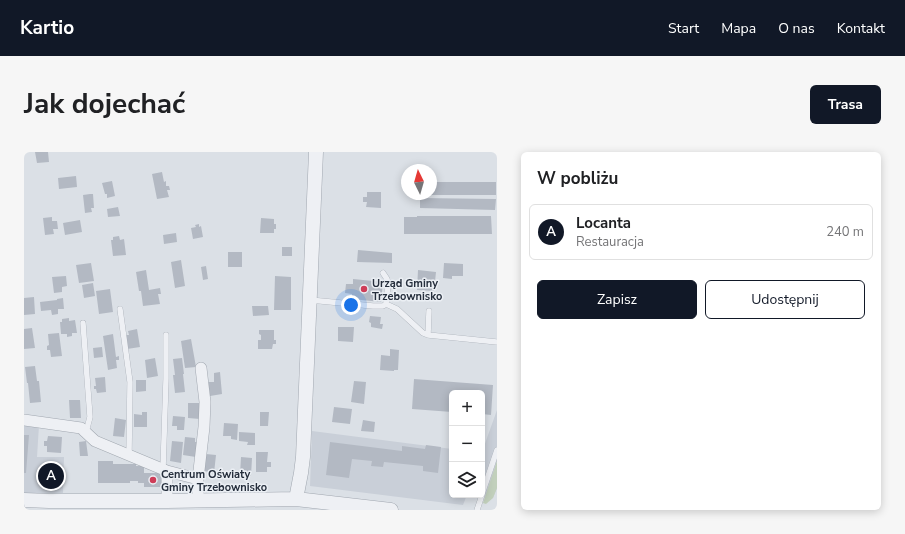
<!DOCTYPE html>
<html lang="pl">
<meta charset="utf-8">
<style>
:root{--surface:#fff;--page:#f6f6f6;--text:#202124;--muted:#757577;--line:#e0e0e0;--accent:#111827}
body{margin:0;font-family:"Nunito Sans",sans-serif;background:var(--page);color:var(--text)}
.controls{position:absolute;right:12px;bottom:12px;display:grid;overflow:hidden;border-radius:6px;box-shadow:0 2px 10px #0003}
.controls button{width:36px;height:36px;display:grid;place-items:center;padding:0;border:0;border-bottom:1px solid var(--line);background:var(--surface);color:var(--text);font:20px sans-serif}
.compass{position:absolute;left:377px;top:12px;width:36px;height:36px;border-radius:50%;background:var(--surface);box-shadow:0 2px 10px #0003;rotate:355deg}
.you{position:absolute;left:327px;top:153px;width:14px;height:14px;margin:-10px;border:3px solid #fff;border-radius:50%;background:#1a73e8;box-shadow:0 0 0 6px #1a73e833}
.badge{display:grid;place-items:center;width:26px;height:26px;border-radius:50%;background:var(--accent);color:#fff;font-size:13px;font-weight:700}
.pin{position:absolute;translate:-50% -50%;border:2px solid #fff;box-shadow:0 1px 4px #0006}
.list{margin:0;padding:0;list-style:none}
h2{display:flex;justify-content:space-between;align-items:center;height:52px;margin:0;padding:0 16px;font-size:17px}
h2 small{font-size:13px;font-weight:400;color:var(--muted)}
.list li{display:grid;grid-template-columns:26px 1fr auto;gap:12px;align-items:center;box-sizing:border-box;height:56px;margin:0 8px 8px;padding:0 8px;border:1px solid var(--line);border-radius:6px}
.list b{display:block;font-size:15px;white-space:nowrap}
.list p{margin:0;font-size:13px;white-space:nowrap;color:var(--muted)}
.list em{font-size:13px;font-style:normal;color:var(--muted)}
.actions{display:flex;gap:8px;padding:12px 16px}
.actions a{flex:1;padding:9px 0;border:1px solid var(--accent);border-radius:6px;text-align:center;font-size:14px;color:var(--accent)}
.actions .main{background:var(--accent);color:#fff}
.icon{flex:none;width:22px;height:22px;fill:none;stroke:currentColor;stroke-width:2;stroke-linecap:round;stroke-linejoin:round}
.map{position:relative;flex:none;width:473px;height:358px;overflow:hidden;border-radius:6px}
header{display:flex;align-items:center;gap:24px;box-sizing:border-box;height:56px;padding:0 20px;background:var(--accent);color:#fff}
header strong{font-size:19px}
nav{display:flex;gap:22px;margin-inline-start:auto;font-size:14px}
.intro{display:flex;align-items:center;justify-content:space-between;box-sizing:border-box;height:96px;padding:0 24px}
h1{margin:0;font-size:28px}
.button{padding:10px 18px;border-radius:6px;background:var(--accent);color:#fff;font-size:14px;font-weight:700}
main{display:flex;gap:24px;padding:0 24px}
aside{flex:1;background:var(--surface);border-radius:6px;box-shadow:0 2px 10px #0003}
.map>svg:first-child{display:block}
</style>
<header>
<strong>Kartio</strong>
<nav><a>Start</a><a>Mapa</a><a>O nas</a><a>Kontakt</a></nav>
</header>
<div class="intro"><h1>Jak dojechać</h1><a class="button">Trasa</a></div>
<main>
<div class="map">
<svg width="473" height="358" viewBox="0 0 473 358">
<rect width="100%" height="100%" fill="#dbe0e6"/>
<!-- built -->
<path fill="#c9cfd8" d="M473 258V336L469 346 458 343V300Z
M0 273H15L13 305H40L39 341H0Z
M288 279 428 297V343H443L439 353 286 334Z"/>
<!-- green -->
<path fill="#c2d0bc" d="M473 309V336L469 346 462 352 459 351Z"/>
<!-- building -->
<path fill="#b3b9c3" d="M11 0H24L25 10 13 11Z
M138 20 140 30 142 29V34H145L146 38H143L145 45 133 47 128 22Z
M52 24 53 35 35 37 34 26Z
M88 29 91 44 83 46V42H81L78 31Z
M407 30H472V43H407Z
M343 40H357V56L342 55 343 50H339V45H343Z
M66 42H69L70 56H67L68 60 61 61 59 43Z
M396 46 472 47 471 58 396 56Z
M94 55 96 64 84 65 83 57Z
M393 64H467L468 82H380V65H393Z
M28 65V69H33L34 77H29L30 82 21 83 19 66Z
M237 66 250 67V72H252V77H250V81H236Z
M56 68 58 80 41 83 39 71Z
M175 72V75L177 74 179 85 169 87 167 76 172 75 171 73Z
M152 81 153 90 140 92 139 83Z
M95 84 96 88 100 87 102 103 89 104 87 88H89V85Z
M258 95H268V104H258Z
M334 98 368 101V111L333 110Z
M204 100H218V115H204Z
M157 108 161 134 151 136 147 110Z
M67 111 70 129 55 131 52 113Z
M420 111 439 112V124H428V127L419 126Z
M182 114 184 127 179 128 177 115Z
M122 118 125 138 136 136 137 142H134L136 152 119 154 117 139H115L112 120Z
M394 118 412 120 410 139 393 138Z
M42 124 43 134 38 135V140L30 141 28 125Z
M251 124 267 125V158H250Z
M329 127 359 130 357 150 328 147V142L321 141 322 132H329Z
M69 131 71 144 60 146 58 133Z
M86 137 89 160 75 162 72 139Z
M10 145 11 162 0 163V146Z
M39 146 40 157H34V162L28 163 27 158 17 159 16 150 33 148V147Z
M228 154H244L245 163 229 164Z
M346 164 357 165 356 172H359L358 177 347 175V171L345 170Z
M45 166V169L51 168 53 181H48V184L43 185V182H37L36 170H38V167Z
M314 175H330L329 190 314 189Z
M8 176 11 196 0 197V177Z
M113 177 116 195 103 197 101 183H105L104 179Z
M235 178H250V188H252V192H249L248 197H234V188H237V183L235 182Z
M35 181 38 204 27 205 26 198H23V194L25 193 24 182Z
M89 182 92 205 95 204V208H92L93 216 84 218 79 184Z
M167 187 172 215 161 216 157 189Z
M78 195 79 205 70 206 69 196Z
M366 197 375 198 374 218H370V219L356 218 357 203 366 204Z
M131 206 134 224 123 226 121 208Z
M158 206 160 222H159L161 240 151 241 149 223H151L149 207Z
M11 214 13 229H15L17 250 6 251 4 231H3L1 215Z
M196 220 198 242 186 244 184 230H190V221Z
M81 225 82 240 73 241 72 237H70V234H72L71 226Z
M390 227 469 233 467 263 458 262V241H428V260L388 257Z
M112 228H122V239L112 240Z
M330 229 342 230 340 252 327 250Z
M45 248H56L57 266H46Z
M164 251H177L176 267 164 266Z
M310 255 328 257 326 272 308 270Z
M118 260H123V275H110V262L118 263Z
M236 260H245L244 274H236Z
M149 264 161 265 160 278H153V274H148Z
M91 266 102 268 100 285 89 284Z
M339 268 351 270 350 280 337 279Z
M200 271 214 272 213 288 207 287V284H199Z
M215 280 231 281V293H223L224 290 215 289Z
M0 283H5L2 321H0Z
M24 284 38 285 37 301 23 300V294H20V289H23Z
M161 285 171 286V290H173L172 305 159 303Z
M62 289 64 304H56L55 290Z
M148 289 159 290 157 311 146 309Z
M306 290 378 299V294L401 297 402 293 417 295 414 321 399 319V314L360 310 359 315 347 314 348 309 328 307 325 326 302 323Z
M232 300H244L243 310H247V315H243V320H232Z
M182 302 192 303 190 321 180 319Z
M217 305 228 306 227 324 216 323Z
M74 309H89V312H112V314H120V321H138V335H120V331H114V329H106V331H74Z
M18 312H23L24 316 35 315V332H18Z"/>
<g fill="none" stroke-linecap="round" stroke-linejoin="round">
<!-- service casing -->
<g stroke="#a1a7b0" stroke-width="6">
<path id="service" d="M286 148 349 154H359L362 152 364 132 363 127 359 121
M362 152 373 157 399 181 404 183 473 190
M96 157 106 230 105 303
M59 171 66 265 62 280
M404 183 405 159
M139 317 142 227V183
M458 342 473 298
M453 358 458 343"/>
</g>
<!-- minor casing -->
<g stroke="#a1a7b0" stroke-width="12">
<path id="minor" d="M0 268 57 276 71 289 143 319 174 327
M143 319V349
M174 348V327L180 275 181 250 177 216"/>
</g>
<!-- tertiary casing -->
<g stroke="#a1a7b0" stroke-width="15">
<path id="tertiary" d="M272 347 277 321 279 305 292 0
M0 348 25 349H143L272 347 367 358"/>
</g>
<!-- service -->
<use href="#service" stroke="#eef0f4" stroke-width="5.5"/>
<!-- minor -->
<use href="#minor" stroke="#eef0f4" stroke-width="11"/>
<!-- tertiary -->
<use href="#tertiary" stroke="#eef0f4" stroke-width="14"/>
</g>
<!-- markers -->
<g fill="#ce3d58" stroke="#ebeff4" stroke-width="1.5">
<circle cx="340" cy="137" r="4"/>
<circle cx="129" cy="328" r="4"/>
</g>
<g text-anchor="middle" stroke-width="3" stroke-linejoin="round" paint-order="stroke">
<!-- poi labels -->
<g font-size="11" font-weight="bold" fill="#252e3c" stroke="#ebeff4" text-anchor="start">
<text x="348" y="135">Urząd Gminy<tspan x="348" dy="13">Trzebownisko</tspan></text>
<text x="137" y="326">Centrum Oświaty<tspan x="137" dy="13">Gminy Trzebownisko</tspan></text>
</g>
</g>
</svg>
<div class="controls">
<button>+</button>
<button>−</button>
<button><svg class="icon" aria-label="layers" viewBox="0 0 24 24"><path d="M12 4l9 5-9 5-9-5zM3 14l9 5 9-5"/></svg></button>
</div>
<svg class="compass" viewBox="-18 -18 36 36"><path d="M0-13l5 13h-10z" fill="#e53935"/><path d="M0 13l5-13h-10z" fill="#757577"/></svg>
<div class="you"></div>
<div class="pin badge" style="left:27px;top:324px">A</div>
</div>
<aside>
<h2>W pobliżu<small></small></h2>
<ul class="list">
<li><span class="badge">A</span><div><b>Locanta</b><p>Restauracja</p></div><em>240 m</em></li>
</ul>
<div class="actions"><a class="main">Zapisz</a><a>Udostępnij</a></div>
</aside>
</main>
